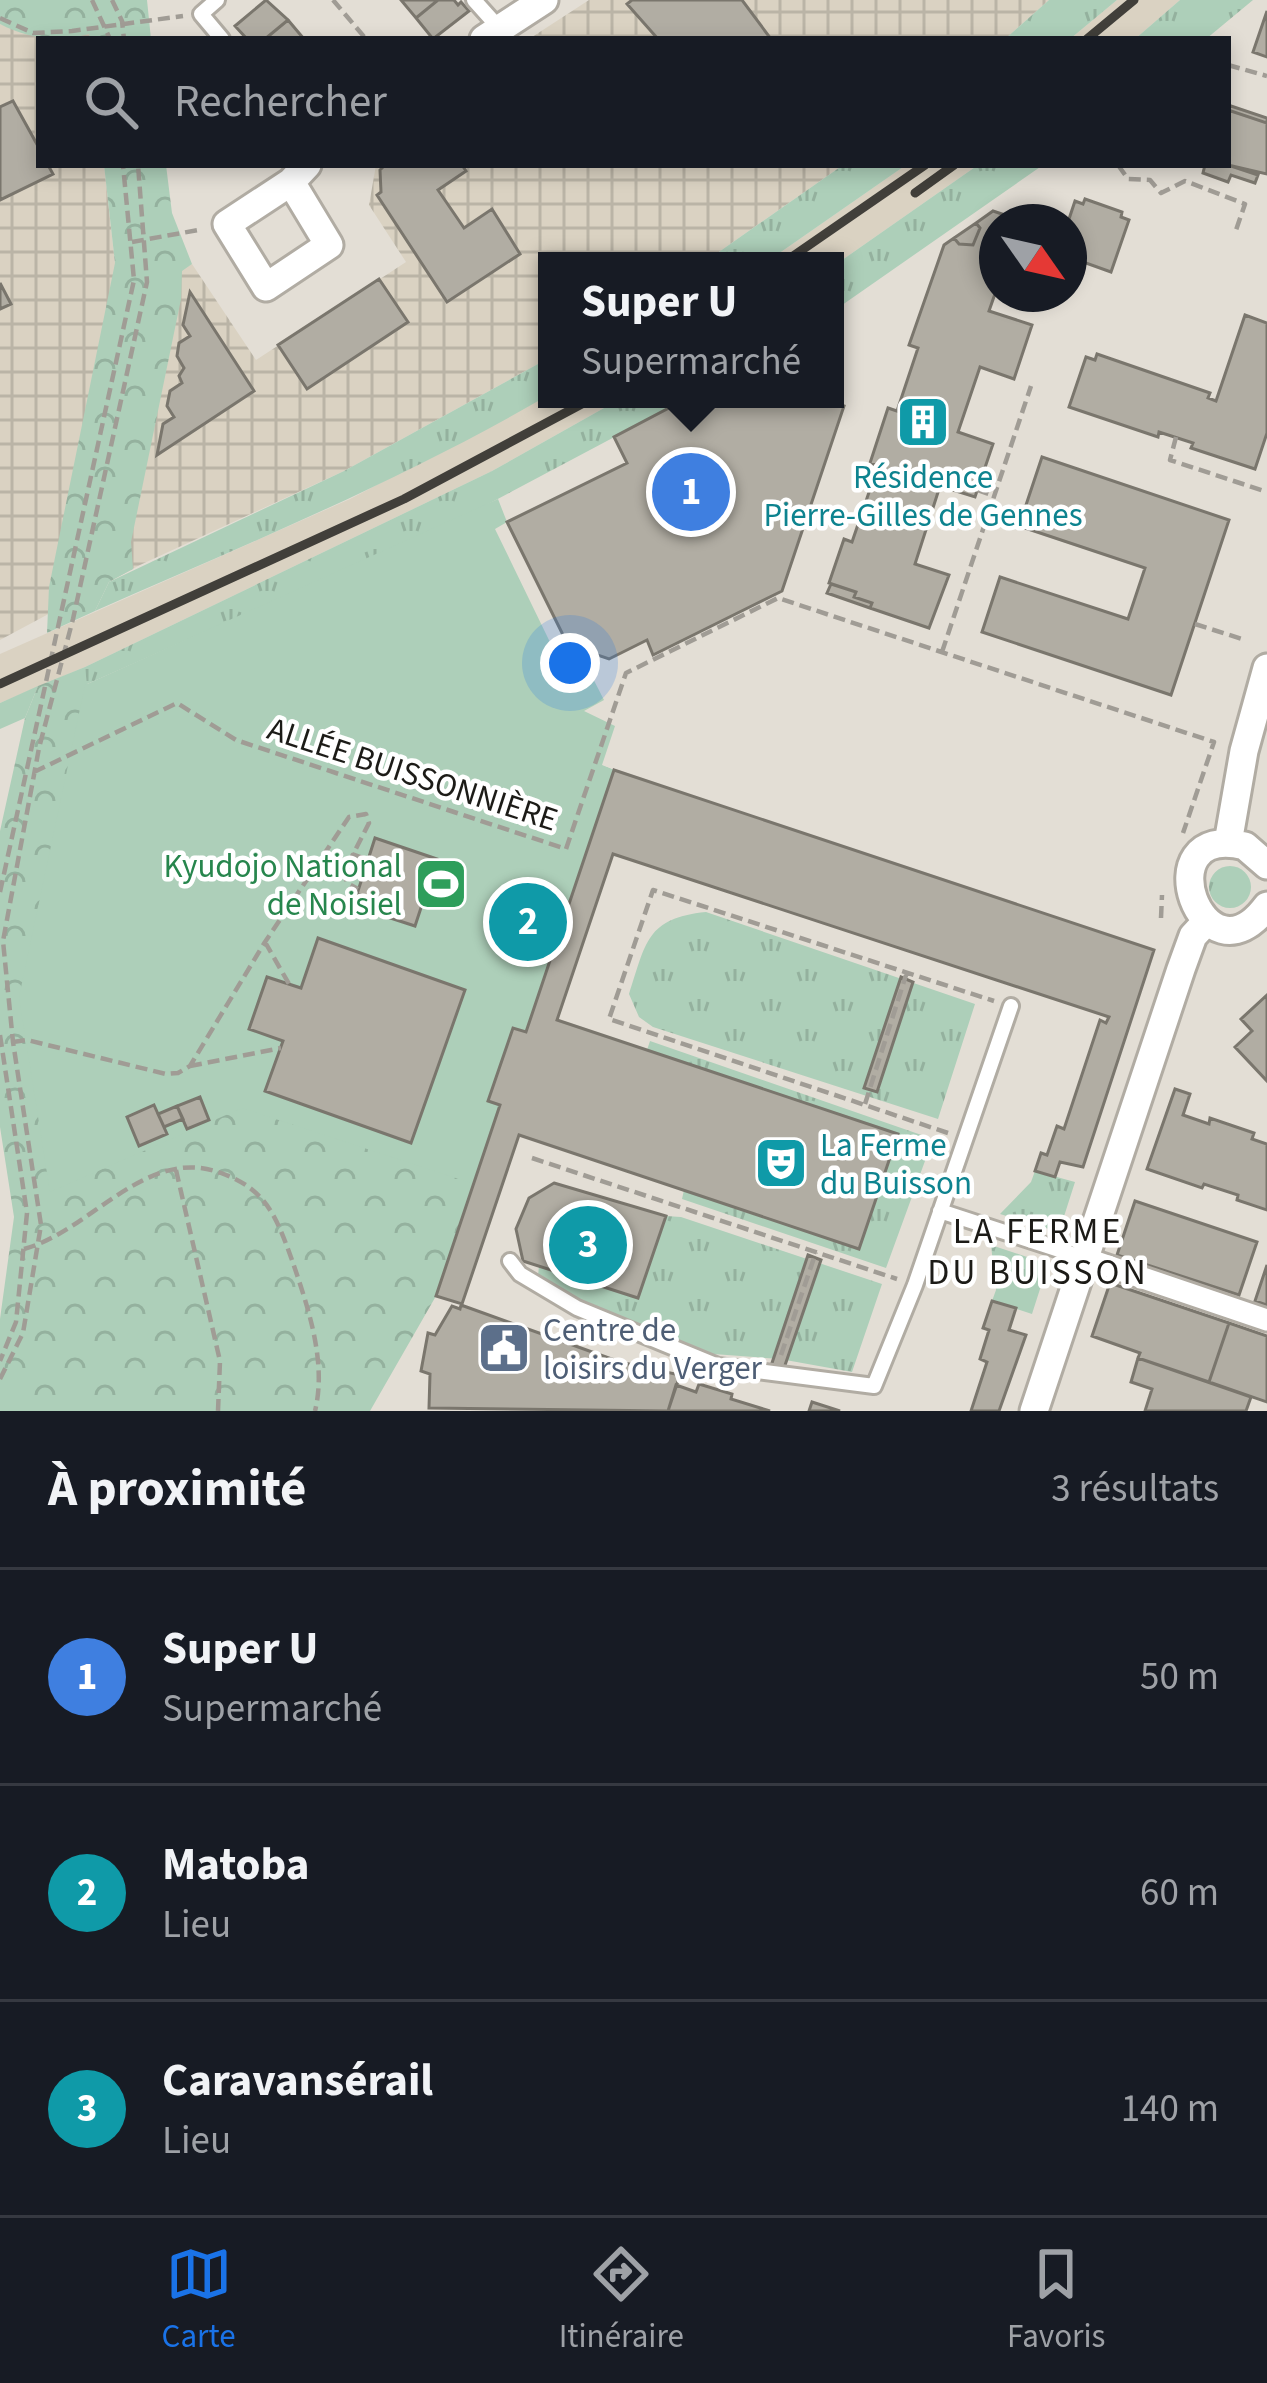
<!DOCTYPE html>
<html lang="fr">
<meta charset="utf-8">
<style>
:root{--surface:#171b24;--page:#242831;--text:#f1f3f6;--muted:#9ea1a6;--line:#363941;--accent:#1a73e8}
body{margin:0;font-family:"Source Sans 3",sans-serif;background:var(--page);color:var(--text)}
.compass{position:absolute;left:979px;top:204px;width:108px;height:108px;border-radius:50%;background:var(--surface);box-shadow:0 6px 18px #0003;rotate:124deg}
.you{position:absolute;left:570px;top:663px;width:42px;height:42px;margin:-30px;border:9px solid #fff;border-radius:50%;background:#1a73e8;box-shadow:0 0 0 18px #1a73e833}
.badge{display:grid;place-items:center;width:78px;height:78px;border-radius:50%;background:var(--accent);color:#fff;font-size:39px;font-weight:700}
.pin{position:absolute;translate:-50% -50%;border:6px solid #fff;box-shadow:0 3px 12px #0006}
.popup{position:absolute;left:538px;top:252px;width:306px;height:156px;box-sizing:border-box;display:grid;place-content:center;border-radius:0px;background:var(--surface);filter:drop-shadow(0 3px 9px #0005);font-size:39px;white-space:nowrap;color:var(--muted)}
.popup b{font-size:45px;color:var(--text)}
.popup::after{content:'';position:absolute;left:50%;top:100%;margin-left:-24px;border:24px solid transparent;border-top-color:var(--surface)}
.list{margin:0;padding:0;list-style:none}
h2{display:flex;justify-content:space-between;align-items:center;height:156px;margin:0;padding:0 48px;font-size:51px}
h2 small{font-size:39px;font-weight:400;color:var(--muted)}
.list li{display:grid;grid-template-columns:78px 1fr auto;gap:36px;align-items:center;box-sizing:border-box;height:216px;padding:0 48px;border-top:3px solid var(--line)}
.list b{display:block;font-size:45px;white-space:nowrap}
.list p{margin:0;font-size:39px;white-space:nowrap;color:var(--muted)}
.list em{font-size:39px;font-style:normal;color:var(--muted)}
.icon{flex:none;width:66px;height:66px;fill:none;stroke:currentColor;stroke-width:2;stroke-linecap:round;stroke-linejoin:round}
.map{position:relative;flex:none;width:1267px;height:1411px;overflow:hidden}
.search{position:absolute;background:var(--surface);box-shadow:0 6px 18px #0003;left:36px;right:36px;top:36px;height:132px;display:flex;align-items:center;gap:30px;box-sizing:border-box;padding:0 42px;border-radius:0px;color:var(--muted);font-size:45px}
.sheet{height:804px;background:var(--surface)}
nav{display:flex;justify-content:space-around;align-items:center;box-sizing:border-box;height:168px;border-top:3px solid var(--line);background:var(--surface);font-size:33px;color:var(--muted)}
nav a{display:grid;justify-items:center;gap:6px}
nav .on{color:var(--accent)}
.map>svg:first-child{display:block}
</style>
<div class="map">
<svg width="1267" height="1411" viewBox="0 0 1267 1411">
<defs>
<pattern id="industrial-grid" width="8" height="8" patternUnits="userSpaceOnUse" patternTransform="scale(3)"><rect width="8" height="8" fill="#dad2c2"/><path d="M0 4h8M4 0v8" fill="none" stroke="#bab4a6"/></pattern>
<pattern id="grass-tufts" width="24" height="20" patternUnits="userSpaceOnUse" patternTransform="scale(3)"><rect width="24" height="20" fill="#adcfb9"/><path d="M3 7l-1-3M5 7V3M7 7l1-3M15 17l-1-3M17 17v-4M19 17l1-3" fill="none" stroke="#94b19e"/></pattern>
<pattern id="park-crowns" width="20" height="18" patternUnits="userSpaceOnUse" patternTransform="scale(3)"><rect width="20" height="18" fill="#adcfb9"/><path d="M2 6a3 3 0 1 1 6 0M12 15a3 3 0 1 1 6 0" fill="none" stroke="#94b19e"/></pattern>
</defs>
<rect width="100%" height="100%" fill="#e3ded5"/>
<!-- built -->
<path fill="#dad2c2" d="M1117 0H1180L1135 39H1070Z
M906 165H978L835 265V261H768Z
M547 396 620 399 492 471 85 667 0 703V654L350 499Z"/>
<!-- industrial -->
<path fill="url(#industrial-grid)" d="M589 0H1049L1005 39H529Z
M0 24 49 39 90 33V39H39V165H104L115 263 181 270 192 264 256 360 406 262 369 205 376 165H843L706 261H547V359L344 471 140 565 0 640Z"/>
<!-- grass -->
<path fill="url(#grass-tufts)" d="M1049 0H1117L1070 39H1005Z
M1180 0H1253L1206 39H1135Z
M843 165H906L768 261H706Z
M978 165H1043L835 310V265Z
M547 359V396C402 480 248 544 95 611L109 582 344 471Z
M620 399H686L460 519 85 685V667L492 471Z
M38 686 25 718 0 729V703Z
M1209 887a21 21 0 1 1 42 0a21 21 0 1 1-42 0Z
M706 912 975 1004 938 1119 653 1027 639 1017 629 994C646 943 646 918 706 912Z
M650 1041 933 1139 886 1268 682 1199 684 1190 898 1134 647 1050Z
M1035 1171 1075 1182 1059 1232 1000 1214 1031 1182Z
M666 1216 681 1217 882 1284 852 1372 780 1359 700 1353 591 1308 538 1276 539 1266 638 1297Z
M991 1245 1048 1264 1032 1314 992 1301 996 1290Z"/>
<!-- park -->
<path fill="url(#park-crowns)" d="M0 0H147L151 39H90L89 34C57 42 29 39 0 24Z
M104 165H166L172 213 192 264 182 271 181 299 131 542 133 569 109 582 95 611 47 633 49 587 115 263Z
M328 577 584 759 614 770 488 1101 500 1105 436 1296 370 1411H0V1319L14 1217 0 1127V831L25 718 38 686 85 667 87 685Z"/>
<!-- pitch -->
<path fill="#adcfb9" d="M498 499 507 522 495 529 564 671 584 661 604 700 584 711 615 726 602 765 614 770 526 1032 512 1029 488 1101 500 1105 474 1184 242 1108 50 1192 19 997 85 685Z"/>
<!-- building -->
<path fill="#b1ada3" stroke="#7a766d" stroke-width="3" d="M266 0 288 20 265 39H247L235 26Z
M401 0H438L416 18Z
M438 0H454L458 5 461 2 469 11 433 39 416 18Z
M632 0H742L771 39H658L627 4Z
M1267 11V57L1253 52Z
M288 20 304 39H265Z
M13 101 39 148V165H48L53 174 0 200V107Z
M1228 105 1267 118V123L1228 110Z
M1228 110 1267 123V174L1228 165Z
M462 165 466 171 438 190 464 228 492 209 520 254 447 302 377 195 381 192 380 170 385 165Z
M1205 165H1228L1258 175 1255 183 1231 175 1228 182 1203 173Z
M1085 199 1122 212 1121 217 1129 220 1111 272 1069 257 1068 222 1075 201 1083 204Z
M993 211 1020 220 997 222V288L989 311 1032 325 1014 379 980 367 958 432 993 444 975 497 940 486 915 564 949 575 929 628 870 608 872 603 854 597 856 592 829 583 844 539 852 542 878 466 870 463 888 408 897 411 918 348 909 345 944 245 954 238 959 244 973 245 980 228 976 223Z
M976 223 980 228 973 245 959 244 954 238Z
M379 279 408 322 307 389 278 345Z
M0 283 11 304 0 309Z
M190 292 254 391 157 455 163 424 174 417 167 406 170 391 182 383 179 376 184 368 177 356 179 343 190 336 183 325Z
M1245 315 1267 323V433L1255 469 1191 448 1193 443 1159 432 1158 437 1069 407 1086 357 1095 360 1097 354 1210 393 1208 398 1216 401Z
M686 399H824L844 406 782 591 653 655 647 640 609 659 568 645 507 522 627 463 614 437Z
M1042 457 1229 520 1171 695 982 632 1000 577 1128 619 1145 568 1019 526Z
M831 584 856 592 854 597 872 603 870 608 827 593Z
M614 770 1154 950 1083 1167 1060 1162 1055 1177 1035 1171 1041 1153 1047 1155 1057 1126 1064 1129 1100 1020 1106 1023 1109 1017 613 854 557 1020 898 1134 859 1249 519 1135 462 1304 436 1296 500 1105 488 1101 513 1028 526 1032Z
M375 838 437 859 415 926 378 914 381 902 357 894Z
M531 889 545 893 524 954 511 950Z
M318 938 465 990 411 1143 265 1091 283 1041 249 1029 267 977 301 988Z
M901 977 913 982 877 1092 864 1088Z
M1267 995V1081L1235 1047 1252 1031 1241 1019Z
M1175 1089 1190 1094 1183 1115 1209 1124 1210 1118 1254 1133 1252 1139 1267 1144V1210L1237 1200 1238 1195 1204 1184 1202 1188 1147 1169Z
M200 1097 209 1120 187 1129 177 1106Z
M154 1105 167 1134 139 1146 127 1117Z
M177 1106 183 1119 164 1127 158 1114Z
M554 1183 666 1216 638 1298 523 1261 516 1229 529 1198Z
M1135 1201 1257 1242 1239 1295 1117 1255Z
M808 1255 821 1260 782 1374 770 1369Z
M1267 1265V1305L1255 1301Z
M1110 1283 1229 1323 1209 1382 1138 1358 1140 1353 1092 1336Z
M992 1301 1016 1308 1009 1330 1026 1335 999 1411H971L987 1362 980 1359 989 1330 983 1328Z
M461 1305 620 1362 680 1375 668 1411 429 1408 430 1374 421 1371 428 1333 435 1335 452 1306 460 1309Z
M1229 1323 1267 1336V1402L1209 1382Z
M1138 1358 1251 1397 1246 1411H1145L1152 1389 1131 1382Z
M699 1384 732 1394 731 1399 770 1411H668L676 1385 696 1392Z
M812 1402 840 1411H809Z"/>
<g fill="none" stroke-linecap="round" stroke-linejoin="round">
<!-- service casing -->
<g stroke="#b1aca3" stroke-width="20">
<path id="service" d="M217 0 201 14 222 39
M474 0 500 29
M940 1211 1084 1258
M510 1261 520 1274 577 1308 718 1366 874 1386 915 1285 1011 1006"/>
</g>
<!-- pedestrian casing -->
<g stroke="#b1aca3" stroke-width="27">
<path id="pedestrian" d="M1084 1258 1267 1320"/>
</g>
<!-- minor casing -->
<g stroke="#b1aca3" stroke-width="33">
<path id="minor" d="M484 39 544 0
M291 182 329 245 266 287 227 224 291 182 307 165
M1228 843 1244 751 1267 668
M1267 865 1245 846C1142 821 1203 992 1267 906
M1034 1411 1181 969 1193 936 1207 921"/>
</g>
<!-- path -->
<path stroke="#a09c95" stroke-width="4.5" stroke-dasharray="12 6" stroke-linecap="butt" d="M92 0 110 39
M112 0 122 21 124 39
M333 0 366 39
M0 18 33 33 72 31 183 16
M1228 65 1267 76
M1118 165 1128 179 1150 180 1161 193 1185 181 1245 204 1235 233
M132 242 198 230
M1176 437 1170 460 1267 492
M977 490 994 496
M1195 624 1245 640
M942 652 1031 386
M34 772 177 703 236 740 566 849 626 673 778 598 1214 742 1183 833
M352 854 368 860
M0 892 134 280 123 165
M1161 918 1162 895
M265 942 289 984
M0 1035 27 1213 16 1322 0 1361
M13 1042 27 1040 166 1074 178 1073 190 1066 265 942 349 817 366 814 369 823 344 872 347 883 358 889
M190 1066 281 1048
M865 1104 907 972
M948 1133 609 1019 653 890 994 1001
M532 1158 897 1279
M176 1170 220 1361 218 1411
M24 1249C91 1231 146 1145 221 1173 266 1189 276 1216 292 1260 308 1307 327 1362 315 1411
M781 1355 816 1252
M0 1379 23 1333 41 1225 13 1042 3 941 39 748 73 619 147 282 138 165"/>
<!-- service -->
<use href="#service" stroke="#fff" stroke-width="14"/>
<!-- pedestrian -->
<use href="#pedestrian" stroke="#fff" stroke-width="21"/>
<!-- minor -->
<use href="#minor" stroke="#fff" stroke-width="27"/>
<!-- rail -->
<path stroke="#413f3a" stroke-width="9" d="M1087 39 1134 0
M915 193 954 165
M786 261 925 165
M0 684 404 499 591 399"/>
</g>
<!-- icons -->
<defs>
<g id="building-square" transform="scale(2.7)"><rect x="-9" y="-9" width="18" height="18" rx="4" fill="#0f9aa8" stroke="#fff"/><path d="M-4-6H4V6H1V3H-1V6H-4ZM-2.5-4.3h1.7v1.8h-1.7ZM.8-4.3h1.7v1.8H.8ZM-2.5-1h1.7V.8h-1.7ZM.8-1h1.7V.8H.8Z" fill="#fff"/></g>
<g id="stadium-square" transform="scale(2.7)"><rect x="-9" y="-9" width="18" height="18" rx="4" fill="#2e9e5b" stroke="#fff"/><path d="M0-5a6.5 5 0 1 0 0 10a6.5 5 0 1 0 0-10ZM-3.5-1.8h7v3.6h-7Z" fill="#fff"/></g>
<g id="theatre-square" transform="scale(2.7)"><rect x="-9" y="-9" width="18" height="18" rx="4" fill="#0f9aa8" stroke="#fff"/><path d="M-5-5.5Q0-4 5-5.5V0Q5 5 0 6Q-5 5-5 0ZM-3.3-2.5H-1v1.5H-3.3ZM1-2.5H3.3v1.5H1ZM-2.8 1Q0 5.5 2.8 1Z" fill="#fff"/></g>
<g id="civic-square" transform="scale(2.7)"><rect x="-9" y="-9" width="18" height="18" rx="4" fill="#5c6f8a" stroke="#fff"/><path d="M-.6-6.5H3V-4.5H.6V-3L4-1V1h2V6H-6V1h2V-1L-.6-3ZM-1.2 2.5V6h2.4V2.5Z" fill="#fff"/></g>
</defs>
<g fill-rule="evenodd">
<use href="#building-square" x="923" y="422"/>
<use href="#stadium-square" x="441" y="884"/>
<use href="#theatre-square" x="781" y="1163"/>
<use href="#civic-square" x="504" y="1348"/>
</g>
<g text-anchor="middle" stroke-width="9" stroke-linejoin="round" paint-order="stroke">
<!-- culture labels -->
<g font-size="33" fill="#0d838f" stroke="#fff">
<text x="923" y="488">Résidence<tspan x="923" dy="38">Pierre-Gilles de Gennes</tspan></text>
<text x="820" y="1156" text-anchor="start">La Ferme<tspan x="820" dy="38">du Buisson</tspan></text>
</g>
<!-- street labels -->
<g font-size="33" fill="#1c1b17" stroke="#fff">
<text transform="translate(413 773) rotate(18)" y="12">ALLÉE BUISSONNIÈRE</text>
</g>
<!-- leisure labels -->
<g font-size="33" fill="#27864d" stroke="#fff" text-anchor="end">
<text x="402" y="877">Kyudojo National<tspan x="402" dy="38">de Noisiel</tspan></text>
</g>
<!-- service labels -->
<g font-size="33" fill="#4e5e75" stroke="#fff" text-anchor="start">
<text x="543" y="1341">Centre de<tspan x="543" dy="38">loisirs du Verger</tspan></text>
</g>
<!-- neighbourhood labels -->
<g font-size="36" letter-spacing="3" fill="#1c1b17" stroke="#fff">
<text x="1038" y="1243">LA FERME<tspan x="1038" dy="41">DU BUISSON</tspan></text>
</g>
</g>
</svg>
<svg class="compass" viewBox="-18 -18 36 36"><path d="M0-13l5 13h-10z" fill="#e53935"/><path d="M0 13l5-13h-10z" fill="#9ea1a6"/></svg>
<div class="you"></div>
<div class="pin badge" style="left:691px;top:492px;background:#3f7fe0">1</div>
<div class="popup"><b>Super U</b>Supermarché</div>
<div class="pin badge" style="left:528px;top:922px;background:#0f9aa8">2</div>
<div class="pin badge" style="left:588px;top:1245px;background:#0f9aa8">3</div>
<div class="search"><svg class="icon" aria-label="search" viewBox="0 0 24 24"><circle cx="10" cy="10" r="6"/><path d="M15 15l6 6"/></svg>Rechercher</div>
</div>
<section class="sheet">
<h2>À proximité<small>3 résultats</small></h2>
<ul class="list">
<li><span class="badge" style="background:#3f7fe0">1</span><div><b>Super U</b><p>Supermarché</p></div><em>50 m</em></li>
<li><span class="badge" style="background:#0f9aa8">2</span><div><b>Matoba</b><p>Lieu</p></div><em>60 m</em></li>
<li><span class="badge" style="background:#0f9aa8">3</span><div><b>Caravansérail</b><p>Lieu</p></div><em>140 m</em></li>
</ul>
</section>
<nav>
<a class="on"><svg class="icon" aria-label="map" viewBox="0 0 24 24"><path d="M3 6l6-2 6 2 6-2v14l-6 2-6-2-6 2zM9 4v14M15 6v14"/></svg>Carte</a>
<a><svg class="icon" aria-label="directions" viewBox="0 0 24 24"><path d="M12 3l9 9-9 9-9-9zM9 14v-3h6M13 9l2 2-2 2"/></svg>Itinéraire</a>
<a><svg class="icon" aria-label="saved" viewBox="0 0 24 24"><path d="M7 4h10v16l-5-4-5 4z"/></svg>Favoris</a>
</nav>
